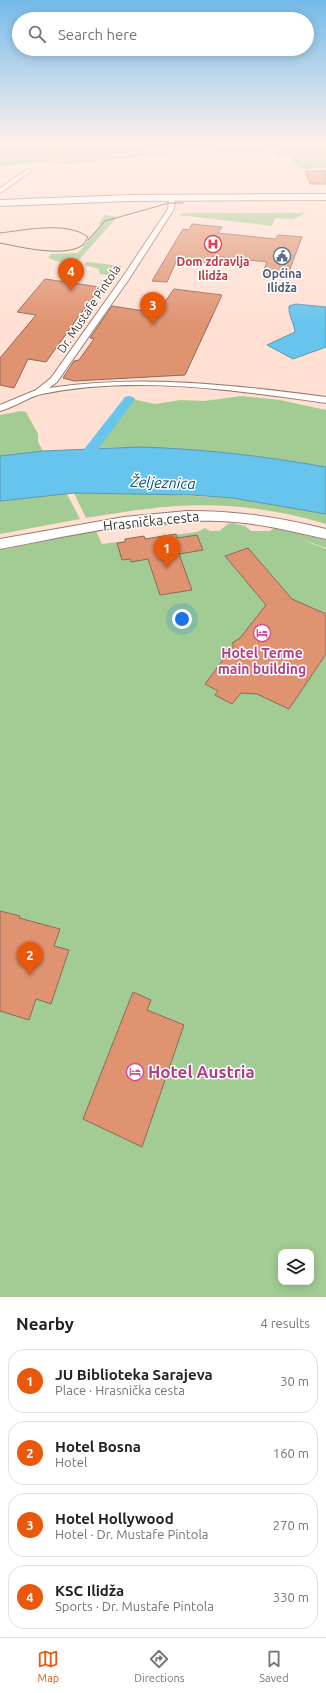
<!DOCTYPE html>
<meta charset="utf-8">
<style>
:root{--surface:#fff;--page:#f6f6f6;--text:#202124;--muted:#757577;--line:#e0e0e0;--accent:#ea580c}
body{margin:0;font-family:Ubuntu,sans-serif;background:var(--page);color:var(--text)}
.controls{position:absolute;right:12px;bottom:12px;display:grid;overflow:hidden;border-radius:8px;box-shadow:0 2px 10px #0003}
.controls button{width:36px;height:36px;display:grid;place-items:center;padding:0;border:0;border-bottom:1px solid var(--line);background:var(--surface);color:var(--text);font:20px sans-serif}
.you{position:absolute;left:182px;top:619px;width:14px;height:14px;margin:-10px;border:3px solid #fff;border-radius:50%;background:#1a73e8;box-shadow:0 0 0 6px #1a73e833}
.badge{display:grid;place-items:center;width:26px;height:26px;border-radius:50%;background:var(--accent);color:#fff;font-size:13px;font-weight:700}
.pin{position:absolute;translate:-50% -33px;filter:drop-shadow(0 1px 2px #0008)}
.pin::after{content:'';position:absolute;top:21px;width:14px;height:12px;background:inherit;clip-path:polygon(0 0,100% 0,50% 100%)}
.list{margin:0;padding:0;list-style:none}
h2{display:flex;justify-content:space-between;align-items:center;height:52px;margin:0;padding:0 16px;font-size:17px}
h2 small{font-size:13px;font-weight:400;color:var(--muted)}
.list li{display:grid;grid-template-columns:26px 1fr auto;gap:12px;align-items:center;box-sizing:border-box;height:64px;margin:0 8px 8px;padding:0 8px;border:1px solid var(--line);border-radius:16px}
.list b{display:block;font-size:15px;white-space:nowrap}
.list p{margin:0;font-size:13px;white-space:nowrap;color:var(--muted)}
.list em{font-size:13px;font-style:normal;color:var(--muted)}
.icon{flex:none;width:22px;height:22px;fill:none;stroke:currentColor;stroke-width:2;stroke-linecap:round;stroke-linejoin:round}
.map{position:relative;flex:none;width:326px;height:1297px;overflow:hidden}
.search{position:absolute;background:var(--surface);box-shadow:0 2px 10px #0003;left:12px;right:12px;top:12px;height:44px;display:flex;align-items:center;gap:10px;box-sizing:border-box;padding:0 14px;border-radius:22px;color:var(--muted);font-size:15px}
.sheet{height:340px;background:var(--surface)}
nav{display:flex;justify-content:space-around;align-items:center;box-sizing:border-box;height:56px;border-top:1px solid var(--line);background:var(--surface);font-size:11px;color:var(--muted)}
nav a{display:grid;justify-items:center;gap:2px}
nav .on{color:var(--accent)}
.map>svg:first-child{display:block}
</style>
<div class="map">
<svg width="326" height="1297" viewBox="0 0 326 1297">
<rect width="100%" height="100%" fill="#ffe0d3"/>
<!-- green -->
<path fill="#a2cc94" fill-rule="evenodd" d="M0 143H70L0 148Z
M86 143H326V162L276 150 194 147 0 166V149Z
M198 148 275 151 326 163V168L299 169 290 155 276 156 274 152 220 153 214 150 178 152 68 164 53 162 0 167Z
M184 213H306L293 219 275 218 272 226 179 215Z
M105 215 117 217 79 260C71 263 54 263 48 257L51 254 78 253 101 225 99 223Z
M87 262 122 266 115 276 100 274 99 269 84 265Z
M242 396 280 400 326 410V467C249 453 173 446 95 448L132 399 155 404 181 400 204 401Z
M21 411 26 412 38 434V442L43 451 0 456V415Z
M74 493 152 494 233 498 326 514V524C269 506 205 501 147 509 126 511 106 515 86 518Z
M54 494H67L80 519 0 534V501Z
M197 521 200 522 114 530 153 523Z
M233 523 245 526 251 531H270L275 527 326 540V548L304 540H303L326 549V1297H0V550L96 531 102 544 197 532 205 528 210 531H219L228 524ZM281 1252H311V1282H281Z"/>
<!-- water -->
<path fill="#67c4ec" stroke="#5b98b2" d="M296 304 326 307V347L293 359 267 345 295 332C294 322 288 315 289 306Z
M140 447C203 449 264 456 326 467V514L233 498 192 495 74 493 0 501V456L43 451Z"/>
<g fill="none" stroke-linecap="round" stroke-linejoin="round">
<!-- canal -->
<path fill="#67c4ec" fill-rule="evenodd" d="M129 396 133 397 135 399 84 468H74L73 465 74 462 125 397Z"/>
</g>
<!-- building -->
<path fill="#e09371" stroke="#8b6a5c" d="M305 171H326V184H310Z
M192 224 222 227 218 233 276 239 278 235 302 237 287 277 262 274 267 262 212 256 208 263 177 260 167 282 152 281 183 229 189 230Z
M45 279 100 287 46 362 28 359 14 388 0 385V358L36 315 17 312Z
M174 289 222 295 185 375 74 381 63 378 74 361 79 360 94 339 90 338 112 306 157 313Z
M176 534 177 538 197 535 203 550 179 554 192 590 160 595 148 559 131 562 130 559 122 560 117 543 125 542V539L144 536 145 539Z
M248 548 292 599 326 614V654L289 709 257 694 241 693 232 704 215 695 218 691 205 684 228 653 226 651 234 646 232 643 240 638 266 605 225 556Z
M0 911 20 916 19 918 60 929 54 946 69 950 51 1004 36 999 29 1020 0 1011Z
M133 992 151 1000 147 1010 184 1025 142 1147 83 1119Z"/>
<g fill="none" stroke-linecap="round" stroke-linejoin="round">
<!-- street casing -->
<g stroke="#9b796a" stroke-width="2">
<path id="street" d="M28 169 31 171 30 172 0 193V188Z
M172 196 175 198 174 209 129 279 57 382 49 388C142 374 234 385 326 397V403C235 390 134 375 42 394 28 397 15 407 0 411V405L36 390 51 378 122 278 168 209 169 198Z"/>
</g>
<!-- secondary casing -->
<g stroke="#9b796a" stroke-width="2">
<path id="secondary" d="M326 194V200L130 201 0 206V200L130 195Z
M187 511C238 511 277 517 326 529V539C291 531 255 522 219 521 145 518 72 535 0 549V539L124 517Z"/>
</g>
<!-- street -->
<use href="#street" fill="#fff" fill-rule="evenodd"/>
<!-- secondary -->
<use href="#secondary" fill="#fff" fill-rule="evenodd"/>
<!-- tram -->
<path stroke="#5a4943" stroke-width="1" d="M0 233C25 230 67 221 88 237 87 239 85 243 83 245 65 258 20 247 0 243
M88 240 105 221 169 203H183"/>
</g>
<!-- sky -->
<linearGradient id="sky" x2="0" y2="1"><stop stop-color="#74baea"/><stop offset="0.44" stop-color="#fff1eb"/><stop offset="1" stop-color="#fff1eb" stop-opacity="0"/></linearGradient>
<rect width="326" height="324" fill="url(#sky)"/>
<!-- icons -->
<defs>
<g id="hospital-ring" transform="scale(0.9)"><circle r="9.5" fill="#fff" stroke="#e0444e" stroke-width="1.5"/><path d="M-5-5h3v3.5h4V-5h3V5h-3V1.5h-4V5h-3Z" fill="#e0444e"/></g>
<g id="civic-ring" transform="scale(0.9)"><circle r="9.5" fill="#fff" stroke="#5c6f8a" stroke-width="1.5"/><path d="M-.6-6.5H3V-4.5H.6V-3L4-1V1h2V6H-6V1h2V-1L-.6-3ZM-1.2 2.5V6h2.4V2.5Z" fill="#5c6f8a"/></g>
<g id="hotel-ring" transform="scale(0.9)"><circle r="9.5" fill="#fff" stroke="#d1479c" stroke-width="1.5"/><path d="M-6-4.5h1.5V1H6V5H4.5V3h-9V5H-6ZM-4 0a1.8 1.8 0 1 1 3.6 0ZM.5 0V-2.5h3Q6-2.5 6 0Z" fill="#d1479c"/></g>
</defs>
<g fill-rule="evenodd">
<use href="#hospital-ring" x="213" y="244"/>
<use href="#civic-ring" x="282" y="256"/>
<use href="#hotel-ring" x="262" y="633"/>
<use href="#hotel-ring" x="135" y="1072"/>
</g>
<g text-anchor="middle" stroke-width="3" stroke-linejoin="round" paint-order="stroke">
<!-- far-health labels -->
<g font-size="12" font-weight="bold" fill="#be3a42" stroke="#fff">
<text x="213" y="266">Dom zdravlja<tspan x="213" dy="14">Ilidža</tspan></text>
</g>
<!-- far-service labels -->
<g font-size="12" font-weight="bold" fill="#4e5e75" stroke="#fff">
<text x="282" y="278">Općina<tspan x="282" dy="14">Ilidža</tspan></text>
</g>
<!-- far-street labels -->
<g font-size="12" fill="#40322c" stroke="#fff">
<text transform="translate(89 309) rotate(-56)" y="4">Dr. Mustafe Pintola</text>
</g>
<!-- street labels -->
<g font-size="14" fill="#40322c" stroke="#fff">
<text transform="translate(151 521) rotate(-6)" y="5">Hrasnička cesta</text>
</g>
<!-- hotel labels -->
<g font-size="14" font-weight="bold" fill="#b23c85" stroke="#fff">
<text x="262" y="658">Hotel Terme<tspan x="262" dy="16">main building</tspan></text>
</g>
<!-- water labels -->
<g font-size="15" font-style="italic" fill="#01546f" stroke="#fff">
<text transform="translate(163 483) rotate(2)" y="5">Željeznica</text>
</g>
<!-- near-hotel labels -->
<g font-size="17" font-weight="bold" fill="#b23c85" stroke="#fff" text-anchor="start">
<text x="148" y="1078">Hotel Austria</text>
</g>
</g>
</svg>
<div class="controls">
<button><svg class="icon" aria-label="layers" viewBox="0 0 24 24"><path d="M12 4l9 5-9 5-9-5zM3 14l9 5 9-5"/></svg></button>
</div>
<div class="you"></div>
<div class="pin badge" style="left:167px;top:568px">1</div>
<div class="pin badge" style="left:30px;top:975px">2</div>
<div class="pin badge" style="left:153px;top:325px">3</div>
<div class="pin badge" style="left:71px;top:291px">4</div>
<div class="search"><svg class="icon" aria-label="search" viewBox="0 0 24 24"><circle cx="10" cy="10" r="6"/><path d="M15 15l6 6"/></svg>Search here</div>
</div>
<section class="sheet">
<h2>Nearby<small>4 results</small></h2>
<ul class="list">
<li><span class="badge">1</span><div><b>JU Biblioteka Sarajeva</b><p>Place · Hrasnička cesta</p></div><em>30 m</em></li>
<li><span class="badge">2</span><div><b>Hotel Bosna</b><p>Hotel</p></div><em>160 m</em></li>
<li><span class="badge">3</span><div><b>Hotel Hollywood</b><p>Hotel · Dr. Mustafe Pintola</p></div><em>270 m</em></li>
<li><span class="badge">4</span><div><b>KSC Ilidža</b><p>Sports · Dr. Mustafe Pintola</p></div><em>330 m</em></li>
</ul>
</section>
<nav>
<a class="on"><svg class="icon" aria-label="map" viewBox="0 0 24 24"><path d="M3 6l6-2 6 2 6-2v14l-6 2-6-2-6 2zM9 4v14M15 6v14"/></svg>Map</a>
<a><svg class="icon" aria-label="directions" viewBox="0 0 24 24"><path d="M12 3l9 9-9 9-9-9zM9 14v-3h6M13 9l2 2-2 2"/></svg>Directions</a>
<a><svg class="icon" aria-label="saved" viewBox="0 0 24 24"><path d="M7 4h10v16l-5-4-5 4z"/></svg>Saved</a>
</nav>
